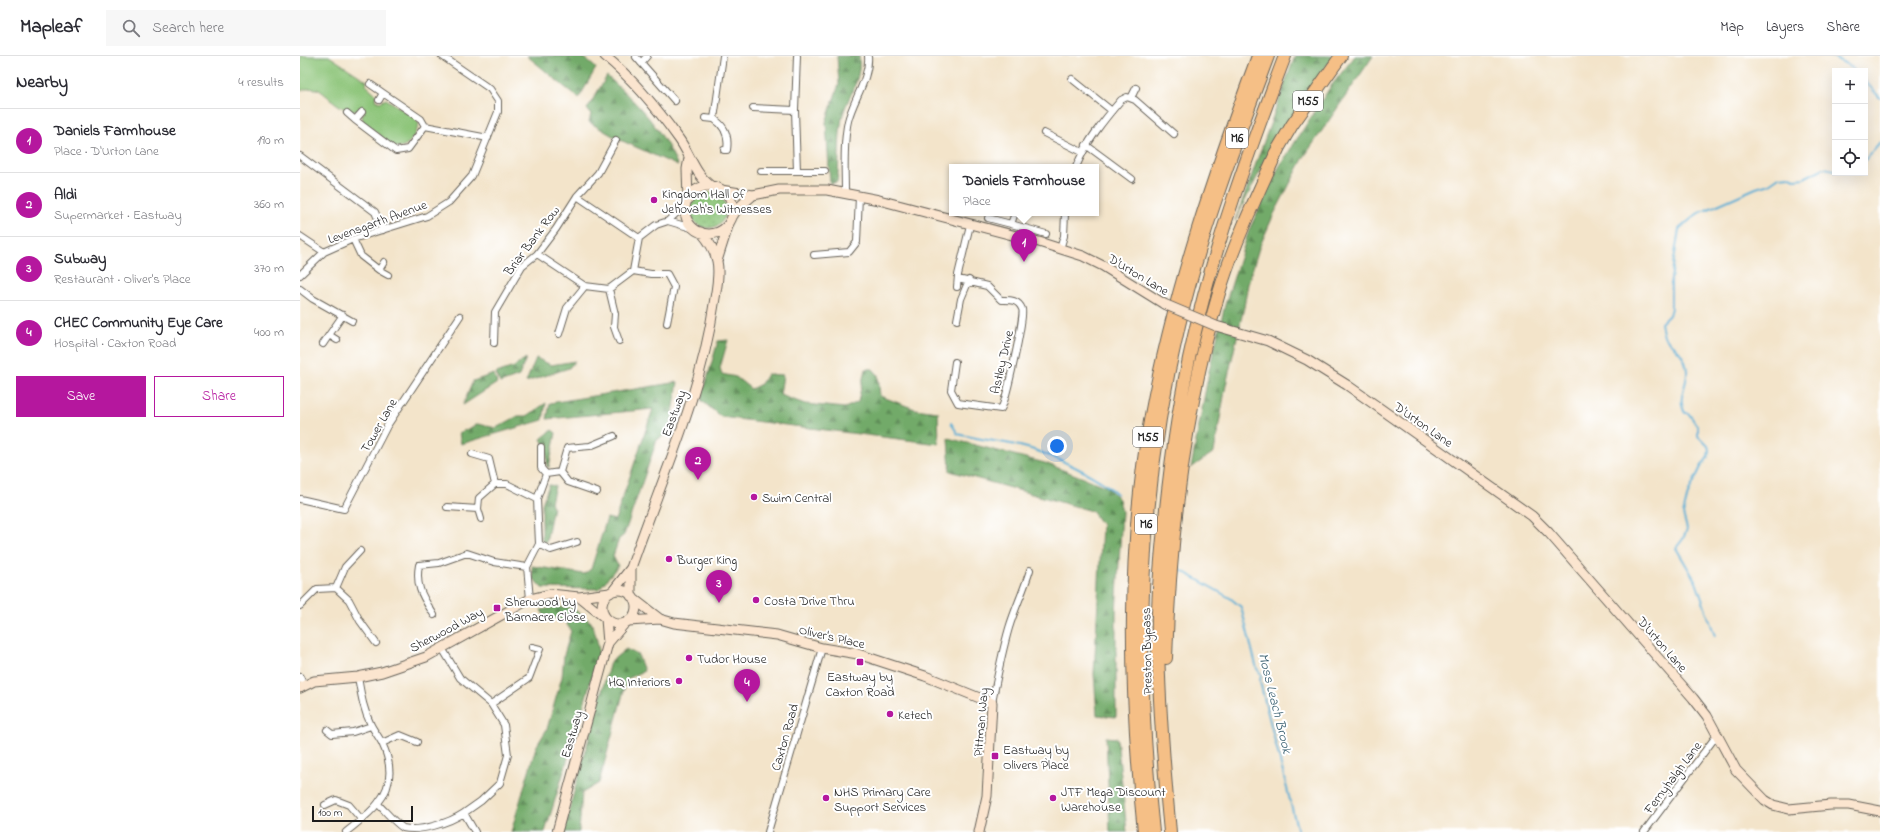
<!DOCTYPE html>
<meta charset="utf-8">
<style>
:root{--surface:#fff;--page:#f7f7f7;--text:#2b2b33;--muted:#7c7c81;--line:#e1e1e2;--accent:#b5179e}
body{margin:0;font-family:"Indie Flower",sans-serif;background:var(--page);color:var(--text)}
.controls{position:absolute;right:12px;top:12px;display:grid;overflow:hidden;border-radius:0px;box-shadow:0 4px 16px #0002}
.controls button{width:36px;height:36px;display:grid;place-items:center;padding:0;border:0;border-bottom:1px solid var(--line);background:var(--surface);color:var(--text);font:20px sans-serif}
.scale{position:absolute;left:12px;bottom:10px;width:101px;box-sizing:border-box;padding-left:4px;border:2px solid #1c1c1c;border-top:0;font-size:11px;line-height:14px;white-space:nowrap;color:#1c1c1c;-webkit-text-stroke:3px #fff;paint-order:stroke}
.you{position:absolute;left:757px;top:390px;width:14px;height:14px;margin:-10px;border:3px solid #fff;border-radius:50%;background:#1a73e8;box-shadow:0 0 0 6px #1a73e833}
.badge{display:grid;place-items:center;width:26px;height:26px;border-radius:50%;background:var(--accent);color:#fff;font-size:13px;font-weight:700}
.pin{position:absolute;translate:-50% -33px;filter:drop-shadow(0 1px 2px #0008)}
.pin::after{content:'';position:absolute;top:21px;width:14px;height:12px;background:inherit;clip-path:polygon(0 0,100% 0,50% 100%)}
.popup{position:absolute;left:649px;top:108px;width:150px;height:52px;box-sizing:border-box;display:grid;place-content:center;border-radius:0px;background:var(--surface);filter:drop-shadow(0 1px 3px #0005);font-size:13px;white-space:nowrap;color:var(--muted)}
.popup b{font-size:15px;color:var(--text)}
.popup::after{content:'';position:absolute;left:50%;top:100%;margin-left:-8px;border:8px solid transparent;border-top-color:var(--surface)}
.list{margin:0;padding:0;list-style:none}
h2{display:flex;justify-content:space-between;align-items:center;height:52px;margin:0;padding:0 16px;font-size:17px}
h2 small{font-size:13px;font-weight:400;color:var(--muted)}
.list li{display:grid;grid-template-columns:26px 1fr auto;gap:12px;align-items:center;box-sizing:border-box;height:64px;padding:0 16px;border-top:1px solid var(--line)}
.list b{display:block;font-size:15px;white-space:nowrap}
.list p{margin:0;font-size:13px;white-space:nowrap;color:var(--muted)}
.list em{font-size:13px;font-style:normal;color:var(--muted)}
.actions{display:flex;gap:8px;padding:12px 16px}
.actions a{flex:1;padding:9px 0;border:1px solid var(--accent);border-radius:0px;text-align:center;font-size:14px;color:var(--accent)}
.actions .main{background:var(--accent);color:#fff}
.icon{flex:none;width:22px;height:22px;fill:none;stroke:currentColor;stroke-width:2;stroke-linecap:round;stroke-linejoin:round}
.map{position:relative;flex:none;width:1580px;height:776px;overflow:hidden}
header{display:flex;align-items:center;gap:24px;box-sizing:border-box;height:56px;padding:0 20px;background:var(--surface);border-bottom:1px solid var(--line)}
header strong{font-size:19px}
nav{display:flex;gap:22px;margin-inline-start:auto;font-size:14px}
.search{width:280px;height:36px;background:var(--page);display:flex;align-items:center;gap:10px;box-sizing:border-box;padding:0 14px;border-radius:0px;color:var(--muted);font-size:15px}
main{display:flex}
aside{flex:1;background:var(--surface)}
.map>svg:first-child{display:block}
</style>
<header>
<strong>Mapleaf</strong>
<div class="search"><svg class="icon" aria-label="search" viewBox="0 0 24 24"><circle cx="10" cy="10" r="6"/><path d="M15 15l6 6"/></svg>Search here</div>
<nav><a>Map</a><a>Layers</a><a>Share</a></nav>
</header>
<main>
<aside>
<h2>Nearby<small>4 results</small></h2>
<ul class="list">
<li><span class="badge">1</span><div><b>Daniels Farmhouse</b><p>Place · D'Urton Lane</p></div><em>190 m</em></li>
<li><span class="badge">2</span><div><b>Aldi</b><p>Supermarket · Eastway</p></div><em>360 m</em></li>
<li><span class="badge">3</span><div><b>Subway</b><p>Restaurant · Oliver's Place</p></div><em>370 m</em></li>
<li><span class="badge">4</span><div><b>CHEC Community Eye Care</b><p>Hospital · Caxton Road</p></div><em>400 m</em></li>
</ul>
<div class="actions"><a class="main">Save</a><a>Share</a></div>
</aside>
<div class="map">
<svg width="1580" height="776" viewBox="0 0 1580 776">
<defs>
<pattern id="grass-dots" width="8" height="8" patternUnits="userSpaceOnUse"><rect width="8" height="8" fill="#8dc579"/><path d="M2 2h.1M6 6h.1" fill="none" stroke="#79a968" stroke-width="1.8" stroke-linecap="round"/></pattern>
<pattern id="forest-firs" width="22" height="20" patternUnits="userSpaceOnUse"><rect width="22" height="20" fill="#72aa69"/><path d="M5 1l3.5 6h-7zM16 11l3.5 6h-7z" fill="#5d8a56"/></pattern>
</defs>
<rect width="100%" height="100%" fill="#fff"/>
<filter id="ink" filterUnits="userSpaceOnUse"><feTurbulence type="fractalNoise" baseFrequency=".025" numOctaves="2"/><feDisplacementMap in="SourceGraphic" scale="8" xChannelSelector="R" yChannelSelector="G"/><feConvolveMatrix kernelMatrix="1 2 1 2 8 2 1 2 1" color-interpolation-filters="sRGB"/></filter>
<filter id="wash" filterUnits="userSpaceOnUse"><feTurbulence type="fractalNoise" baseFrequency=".012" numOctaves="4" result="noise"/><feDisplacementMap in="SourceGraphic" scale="16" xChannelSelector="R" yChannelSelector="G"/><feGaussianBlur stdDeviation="0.9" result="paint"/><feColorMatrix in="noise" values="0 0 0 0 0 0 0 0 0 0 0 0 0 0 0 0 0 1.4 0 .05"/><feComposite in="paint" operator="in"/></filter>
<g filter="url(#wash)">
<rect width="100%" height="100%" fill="#f3e4ca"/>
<!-- grass -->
<path fill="url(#grass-dots)" stroke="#54704a" d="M390 154a18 18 0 1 1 36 0a18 18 0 1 1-36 0Z"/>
<!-- forest -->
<path fill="url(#forest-firs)" stroke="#476342" d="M227 0H282L296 12 279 42C261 29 245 14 227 0Z
M537 0H559C562 27 547 40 542 62 538 83 540 105 537 126L530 128 526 66 539 28Z
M995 0H1034C995 52 963 106 935 165Z
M1055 0H1073L1004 101 974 158 959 192 948 228 944 251 926 329 914 396 891 412 910 310 925 249 949 174 979 111 1031 30Z
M307 20C339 49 360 70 378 110L318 83 289 66 291 58 287 53Z
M428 284 420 312 422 318 436 321 451 333 461 328 467 318 483 319 480 339 505 348 545 352 558 346 565 313H573L578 319 580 340 615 353 638 356 639 388 421 361 401 344 418 285Z
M226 302 219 320 200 327 196 317 214 311Z
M236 302 251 309 275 305 269 312 226 326Z
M194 318 197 327 163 349 173 325Z
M378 326 370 375 357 384 324 479 319 483 313 500 318 510 299 533 242 532 233 522 232 510 284 518 291 513 307 462 315 464 353 353 247 363 250 347Z
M246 347 243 364 161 388 159 377 178 368 196 372 218 360H227Z
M252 374 256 377 249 411H247V394L241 383Z
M648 382 745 407 807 431 819 443 822 456 816 557V661L797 659 794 618 802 469 792 455 650 415Z
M249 429 255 430 251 446 253 451 246 486 242 485V448Z
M257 551 272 552 291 566 296 580 299 595 278 670 245 776H211L236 691 247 673 262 621 264 599 271 575 265 565 244 559 241 554Z
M326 593 338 599 344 615 327 623 299 727 282 737 279 776H263L310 606Z
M806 681 817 682 827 776H810Z"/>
<!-- green -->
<path fill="#8dc579" stroke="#54704a" d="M0 0H29L67 25 66 29 76 38 75 44 80 46 86 43 113 60 119 67C116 79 109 93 94 91L63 66 62 59 65 56 60 53C47 62 29 40 19 34 12 31 6 33 0 35Z"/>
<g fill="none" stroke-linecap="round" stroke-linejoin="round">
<!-- stream -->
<path stroke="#59aed5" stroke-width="2" d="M1531 0 1550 10 1555 15
M1565 25 1580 42
M1565 104 1580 86
M651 367 658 378C677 383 696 385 715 389 742 394 798 419 817 438
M875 511 930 542 941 551 957 613 961 618 960 626 998 776
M1415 580 1396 526 1376 492 1383 483 1387 473 1383 458 1388 438 1401 411 1408 401 1409 394 1408 390 1398 380V371C1394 366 1392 361 1388 357H1385C1375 340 1391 327 1386 309 1383 295 1372 291 1364 280 1362 276 1362 271 1361 267L1369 259 1371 252V223L1379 173 1397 158 1456 132 1469 128 1479 121 1488 120 1495 123 1504 122 1524 112 1535 114"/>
</g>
</g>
<g filter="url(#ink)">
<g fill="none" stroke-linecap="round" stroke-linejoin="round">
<!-- street casing -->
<g stroke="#676259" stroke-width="8">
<path id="street" d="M497 0 495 54 497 115
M336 1 375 45
M341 7 347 0
M772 23 812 55
M70 28 83 37 79 44
M831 42 836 32
M453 52 495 54
M47 57 55 64 62 56
M405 62 414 63C425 70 429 81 427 94H424
M414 63 423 0
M55 64 96 95 108 93 125 70 121 63 83 37
M125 70 188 82
M744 77 782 96
M786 89 832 123
M0 100 75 156 83 174
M776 111C787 85 803 65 821 44L827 41 835 44 874 78
M461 115H525
M545 137C545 114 543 88 548 65 553 44 570 22 568 0
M277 140 339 182
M715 157 711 168 746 178
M688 162 711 168
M368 165 395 173
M0 180 24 196
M53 183 61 200 79 214
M760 193 764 180 765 157
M237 198 285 230 309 233 333 215 339 182 356 169 368 165 387 147
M514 199 549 196 557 186 559 140
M84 206 79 214 88 219
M333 215 351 218H367L374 231 367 267
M0 219 24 196 53 183 127 160 149 146 172 120 198 56V45L190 33 142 0
M657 231 658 219 670 169
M0 233 13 243 52 265
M309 233 315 258 314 271 319 285
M657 264 661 243 669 224
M259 278 267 252 285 230
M29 279 43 259
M194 287 195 256 222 210 237 198 256 173 277 140 298 117 316 84
M23 288 29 279 37 284
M655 306 651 334 658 347 701 353C706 346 725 259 722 253 718 243 709 244 701 244L687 230 658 223
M241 391V412L246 418
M172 398 189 403 195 428
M260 416 268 426 297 436
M0 443 44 453 87 370 160 260
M147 451 178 453
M181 463 178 453 179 442 195 428H207L237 443
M239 488 251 494 277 486
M36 532 45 511 60 495
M230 543 227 511 239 488 237 443 246 418 260 416 267 392 290 390 314 380
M0 550 17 533 36 532 49 544 60 565 76 587
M134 559C123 541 115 531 119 509L139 507 167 497 194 506 227 511
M142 592 160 622 191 648 204 669 208 699 200 727 181 745 164 757 175 776
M0 621 4 629
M692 647C697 622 702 596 709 572 715 552 724 534 730 514
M191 648 229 622 240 593 232 591
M27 674 32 678 53 676 71 670
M82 687 100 679 117 686
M78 748C86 756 94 766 103 772 120 776 149 767 164 757
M25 749 36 744 49 749 61 763
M46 776C57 767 70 758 78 747 93 729 92 708 82 687 79 681 74 675 71 669 63 653 61 638 58 621
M468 776 522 592
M1344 776 1417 679"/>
</g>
<!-- secondary casing -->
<g stroke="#676259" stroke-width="11">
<path id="secondary" d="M305 0C334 24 357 52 379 83 390 98 395 119 411 130
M385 154a24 24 0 1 1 48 0a24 24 0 1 1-48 0Z
M421 134 453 139 479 134H527L579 144 739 186 783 200 803 210 864 248
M388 144 387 113 389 102
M432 161 437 153 453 139
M417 205 429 167
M916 270 968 285 1007 304 1047 329 1232 460 1249 477 1393 642 1407 660 1436 714 1465 744 1473 749 1489 753 1531 749H1549L1580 755
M302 551a17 17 0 1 1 34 0a17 17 0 1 1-34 0Z
M313 535 331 512
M331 540V512C361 425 401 339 414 248 416 235 420 219 417 205 415 195 408 184 401 176
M279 541 304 561
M334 543 360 563
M328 565 360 563 374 567 477 579 522 592 558 598 625 620 692 647 687 740 679 776
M308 587 325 567
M0 632 14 625 58 621 82 616 126 601 230 543 250 538 279 541 310 537
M257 776 308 587 306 563"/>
</g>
<!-- highway casing -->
<g stroke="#676259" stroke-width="14">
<path id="highway" d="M975 98 992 69 1041 0
M866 602C870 479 884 355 919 237 934 187 957 139 979 91
M844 776C830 637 826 497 851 359 874 235 914 118 958 0
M853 776C834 602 838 439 879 269 901 177 935 88 968 0
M870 776C864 713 859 649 858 585 857 548 860 510 864 473 870 409 879 344 894 280 916 184 950 92 985 0"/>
</g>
<!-- street -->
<use href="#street" stroke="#fff" stroke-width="6"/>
<!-- secondary -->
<use href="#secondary" stroke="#fbe5cf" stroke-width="9"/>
<!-- highway -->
<use href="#highway" stroke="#f5bf86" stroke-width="12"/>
<!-- secondary-bridge casing -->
<g stroke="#676259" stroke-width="11" stroke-linecap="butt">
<path id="secondary-bridge" d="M864 248 916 270"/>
</g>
<!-- secondary-bridge -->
<use href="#secondary-bridge" stroke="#fbe5cf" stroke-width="9"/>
</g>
</g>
<!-- markers -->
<g fill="#b5179e" stroke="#fff" stroke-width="1.5">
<circle cx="354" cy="144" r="4"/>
<circle cx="454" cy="441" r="4"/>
<circle cx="369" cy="503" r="4"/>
<circle cx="456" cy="544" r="4"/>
<rect x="193" y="548" width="8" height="8" rx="2"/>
<circle cx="389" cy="602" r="4"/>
<rect x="556" y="602" width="8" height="8" rx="2"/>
<circle cx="379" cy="625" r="4"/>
<circle cx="590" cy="658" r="4"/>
<rect x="691" y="696" width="8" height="8" rx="2"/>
<circle cx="526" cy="742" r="4"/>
<circle cx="753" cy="742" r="4"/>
</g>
<g text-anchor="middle" stroke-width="4" stroke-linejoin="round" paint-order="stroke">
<!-- shield labels -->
<g fill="#fff" stroke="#606060" stroke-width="1">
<rect x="993" y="35" width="30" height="20" rx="3"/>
<rect x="926" y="72" width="22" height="20" rx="3"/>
<rect x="833" y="371" width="30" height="20" rx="3"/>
<rect x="835" y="458" width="22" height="20" rx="3"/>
</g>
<g font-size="12" font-weight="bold" fill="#1c1c1c">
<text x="1008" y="49">M55</text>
<text x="937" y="86">M6</text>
<text x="848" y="385">M55</text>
<text x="846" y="472">M6</text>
</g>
<!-- poi labels -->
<g font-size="13" fill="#1c1c1c" stroke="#fff" text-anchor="start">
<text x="362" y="142">Kingdom Hall of<tspan x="362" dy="15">Jehovah's Witnesses</tspan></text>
<text x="462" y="446">Swim Central</text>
<text x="377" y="508">Burger King</text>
<text x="464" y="549">Costa Drive Thru</text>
<text x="205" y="550">Sherwood by<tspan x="205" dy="15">Barnacre Close</tspan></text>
<text x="397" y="607">Tudor House</text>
<text x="560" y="625" text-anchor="middle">Eastway by<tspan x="560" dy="15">Caxton Road</tspan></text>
<text x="371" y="630" text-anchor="end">HQ Interiors</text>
<text x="598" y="663">Ketech</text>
<text x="703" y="698">Eastway by<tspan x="703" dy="15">Olivers Place</tspan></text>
<text x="534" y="740">NHS Primary Care<tspan x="534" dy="15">Support Services</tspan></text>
<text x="761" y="740">JTF Mega Discount<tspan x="761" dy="15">Warehouse</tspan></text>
</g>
<!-- street labels -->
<g font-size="13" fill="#1c1c1c" stroke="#fff">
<text transform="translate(77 165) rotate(-20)" y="5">Levensgarth Avenue</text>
<text transform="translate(231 184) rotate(-53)" y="5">Briar Bank Row</text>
<text transform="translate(839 218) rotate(31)" y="5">D'Urton Lane</text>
<text transform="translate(701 306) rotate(-77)" y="5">Astley Drive</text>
<text transform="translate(373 357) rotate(-70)" y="5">Eastway</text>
<text transform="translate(1124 368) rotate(35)" y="5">D'Urton Lane</text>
<text transform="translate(78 369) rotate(-60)" y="5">Tower Lane</text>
<text transform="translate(146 573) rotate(-28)" y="5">Sherwood Way</text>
<text transform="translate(532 580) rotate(13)" y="5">Oliver's Place</text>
<text transform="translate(1363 588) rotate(49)" y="5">D'Urton Lane</text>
<text transform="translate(846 595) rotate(-91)" y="5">Preston Bypass</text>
<text transform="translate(680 666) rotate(-85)" y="5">Pittman Way</text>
<text transform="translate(271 678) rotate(-74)" y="5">Eastway</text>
<text transform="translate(484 681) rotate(-74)" y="5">Caxton Road</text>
<text transform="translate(1372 721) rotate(-53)" y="5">Fernyhalgh Lane</text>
</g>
<!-- water labels -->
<g font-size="14" font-style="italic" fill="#375e6f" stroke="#fff">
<text transform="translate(976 647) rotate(76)" y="5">Moss Leach Brook</text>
</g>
</g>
</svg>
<div class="controls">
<button>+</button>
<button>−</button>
<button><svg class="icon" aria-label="locate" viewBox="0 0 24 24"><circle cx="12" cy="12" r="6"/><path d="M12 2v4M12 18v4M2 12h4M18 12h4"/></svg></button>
</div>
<div class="scale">100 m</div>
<div class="you"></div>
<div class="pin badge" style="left:724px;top:206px">1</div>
<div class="popup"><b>Daniels Farmhouse</b>Place</div>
<div class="pin badge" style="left:398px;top:424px">2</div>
<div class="pin badge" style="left:419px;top:547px">3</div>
<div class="pin badge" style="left:447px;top:646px">4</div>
</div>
</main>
